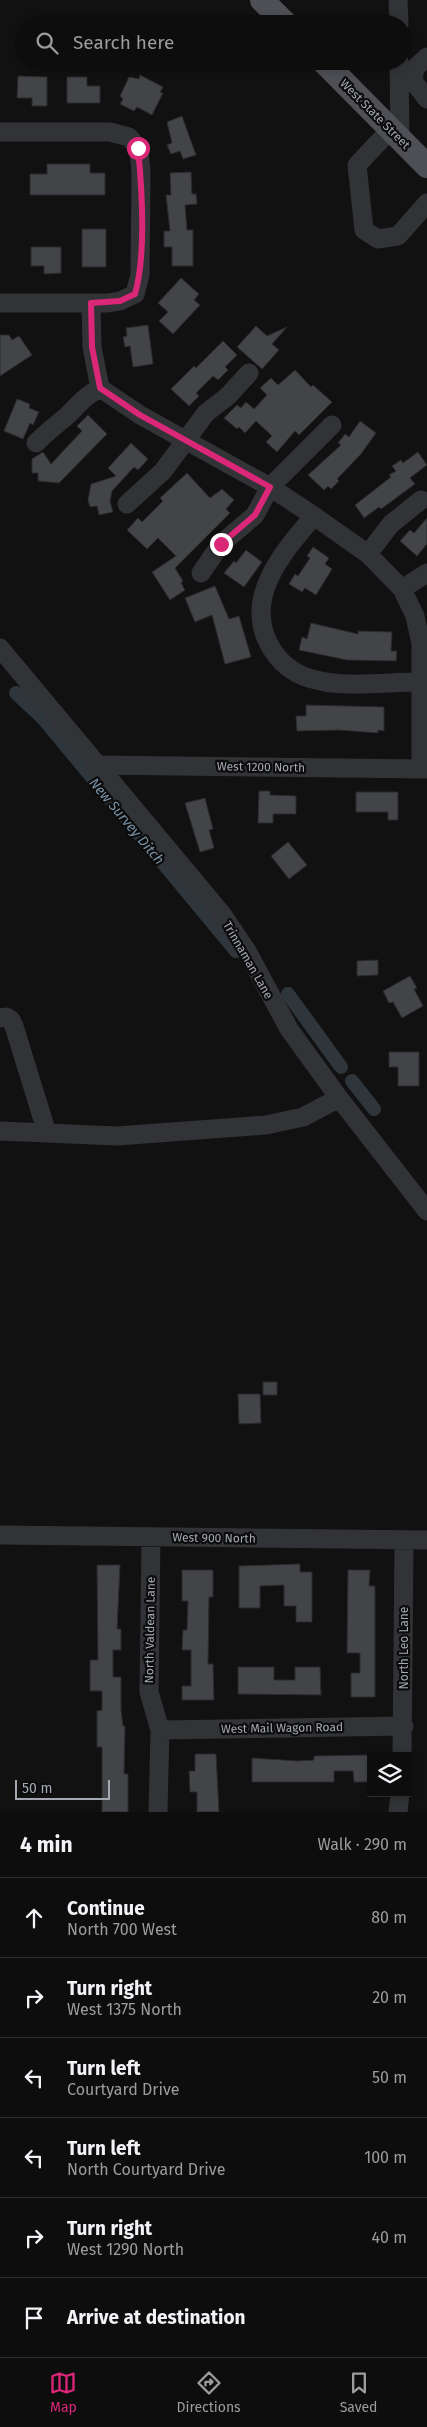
<!DOCTYPE html>
<meta charset="utf-8">
<style>
:root{--surface:#0d0d0e;--page:#1b1b1c;--text:#f1f3f6;--muted:#9a9c9e;--line:#2d2d2e;--accent:#db2777}
body{margin:0;font-family:"Fira Sans",sans-serif;background:var(--page);color:var(--text)}
.controls{position:absolute;right:15px;bottom:15px;display:grid;overflow:hidden;border-radius:0px;box-shadow:0 2px 8px #0003}
.controls button{width:45px;height:45px;display:grid;place-items:center;padding:0;border:0;border-bottom:1px solid var(--line);background:var(--surface);color:var(--text);font:25px sans-serif}
.scale{position:absolute;left:15px;bottom:12px;width:95px;box-sizing:border-box;padding-left:5px;border:2px solid #a4a8b2;border-top:0;font-size:14px;line-height:18px;white-space:nowrap;color:#a4a8b2;-webkit-text-stroke:4px #0c0c0d;paint-order:stroke}
.stop{position:absolute;width:15px;height:15px;margin:-11px;border:4px solid #db2777;border-radius:50%;background:#fff}
.stop.end{background:#db2777;border-color:#fff;box-shadow:0 1px 5px #0008}
.list{margin:0;padding:0;list-style:none}
h2{display:flex;justify-content:space-between;align-items:center;height:65px;margin:0;padding:0 20px;font-size:21px}
h2 small{font-size:16px;font-weight:400;color:var(--muted)}
.list li{display:grid;grid-template-columns:32px 1fr auto;gap:15px;align-items:center;box-sizing:border-box;height:80px;padding:0 20px;border-top:1px solid var(--line)}
.list b{display:block;font-size:19px;white-space:nowrap}
.list p{margin:0;font-size:16px;white-space:nowrap;color:var(--muted)}
.list em{font-size:16px;font-style:normal;color:var(--muted)}
.icon{flex:none;width:28px;height:28px;fill:none;stroke:currentColor;stroke-width:2;stroke-linecap:round;stroke-linejoin:round}
.map{position:relative;flex:none;width:427px;height:1812px;overflow:hidden}
.search{position:absolute;background:var(--surface);box-shadow:0 2px 8px #0003;left:15px;right:15px;top:15px;height:55px;display:flex;align-items:center;gap:12px;box-sizing:border-box;padding:0 18px;border-radius:28px;color:var(--muted);font-size:19px}
.sheet{height:545px;background:var(--surface)}
nav{display:flex;justify-content:space-around;align-items:center;box-sizing:border-box;height:70px;border-top:1px solid var(--line);background:var(--surface);font-size:14px;color:var(--muted)}
nav a{display:grid;justify-items:center;gap:2px}
nav .on{color:var(--accent)}
.map>svg:first-child{display:block}
</style>
<div class="map">
<svg width="427" height="1812" viewBox="0 0 427 1812">
<rect width="100%" height="100%" fill="#111112"/>
<g fill="none" stroke-linecap="round" stroke-linejoin="round">
<!-- canal -->
<path stroke="#2e363b" stroke-width="14" d="M16 693 42 717 236 951
M288 994 341 1067
M352 1081 374 1109"/>
</g>
<!-- building -->
<path fill="#434448" stroke="#2b2b2e" d="M140 75 163 87 160 92 163 93 152 115 137 107 134 111 120 104 123 99 120 96 129 77 139 79Z
M18 76 47 77V106H32V98H17Z
M67 77H87V86H100V103H67Z
M182 116 196 155 183 159 180 151 171 154 167 145 172 143 167 122Z
M47 164H90V173H105V195H30V174H47Z
M191 172 192 194H196L197 204 185 205 187 230H193V266H172V247H164V231H170L166 195H171L170 173Z
M82 229H106V267H82Z
M31 247H61V273L44 274V266H31Z
M181 278 199 294 194 300 200 305 173 334 159 321 168 312 158 303Z
M148 325 153 364 133 367 130 346 125 347 123 337 127 336 126 328Z
M256 326 267 336 287 327 272 344 279 350 262 369 237 347Z
M0 335H9L12 340 19 336 32 355 0 376Z
M223 341 237 355 225 367 228 370 218 380 213 376 196 393 199 396 189 406 171 389 194 366 196 368Z
M295 370 311 387 313 385 332 402 299 435 295 431 277 452 266 442 272 436 256 421 245 433 239 427 237 429 224 418 237 405 241 408 246 402 254 409 267 395 260 388 271 378 278 385Z
M17 399 30 404 29 408 39 412 33 425 30 423 23 439 4 431Z
M88 415 107 434 59 483 38 481V473H32V459L43 452 51 464 82 431 77 426Z
M360 421 376 433 361 454 337 479 339 481 331 489 328 486 324 490 308 475 341 445 338 443 345 434 349 437Z
M131 443 148 459 138 470 134 467 112 491 110 501 113 512 99 515 97 506 90 507 88 500 91 484 116 476 108 468Z
M418 452 427 465 410 478 415 484 381 509 379 507 364 518 355 505 391 477 389 475 396 471 392 466 401 460 403 463Z
M187 473 210 498 222 489 234 500 226 509 230 513 175 568 183 581 181 583 185 590 170 600 152 572 176 556 158 538 147 549 127 530 138 518 142 522 163 501 160 498Z
M427 518V544L417 556 400 541 410 530 414 533Z
M313 547 329 558 325 564 332 569 316 595 305 588 302 592 289 584 295 574 298 576 310 558 307 556Z
M246 550 262 562 244 587 224 573 234 561 236 563Z
M215 586 229 619 239 616 251 657 225 664 212 615 195 622 185 598Z
M311 623 358 634V631L392 632 391 651H397L396 661 347 660 299 650 302 637 307 639Z
M306 705 384 707V731L378 730V733L339 730 297 731 296 716H306Z
M259 791H270V795L296 796V814H273V823H258Z
M356 792H398V820H388V812H356Z
M205 798 213 829 209 830 214 848 200 852 185 803Z
M288 842 307 865 289 879 271 856Z
M378 960V975L357 976V961Z
M410 976 417 988 414 989 423 1006 402 1018 393 1002 389 1003 383 991Z
M389 1052H419V1086H398V1067H389Z
M263 1382H277V1395H263Z
M238 1394H260L261 1423 239 1424Z
M300 1564V1572H312V1622H296V1606H284V1585L260 1586V1608H239V1566Z
M97 1565H120L117 1629H121V1650H113V1677H121V1710L123 1726H125L124 1774H128V1812H102V1747H97V1711L102 1710V1691H90V1660H98Z
M182 1570H213V1597H209L208 1664H213L214 1700H182V1686H191V1650H182L183 1630H187L188 1601H182Z
M348 1570H370L369 1586H375V1697H351V1673H360V1653H347Z
M238 1667H274V1680H295V1667H320L321 1695 238 1694Z
M195 1754H216L219 1812H197V1792H190L189 1771H195Z
M369 1755 371 1782H354L353 1771H334V1782H252V1758L298 1761 314 1760V1756Z"/>
<g fill="none" stroke-linecap="round" stroke-linejoin="round">
<!-- minor -->
<path stroke="#323337" stroke-width="19" d="M398 0 399 24
M427 57 415 68 413 81 427 99
M399 61 400 139
M391 129 357 165 364 230 378 239 398 236 427 203
M0 132H110L129 137 139 149 141 173 140 275 135 294 120 301 108 303H0
M91 303 92 347 100 388
M100 388 140 415 270 487 314 516 368 554 402 589 415 616 421 644V769
M36 443C46 432 58 424 69 414 81 402 85 396 100 388
M127 504 163 471 206 413 228 396 249 373
M314 516C282 553 240 601 273 651 283 666 298 676 316 680 346 688 388 682 419 682
M368 554 391 524 421 500
M201 573 221 544 255 515 270 487 332 425
M402 589 427 573
M0 648 222 914 247 951 289 1029 339 1098 427 1211
M96 765 427 769
M0 1018 6 1017 11 1020 14 1026 47 1133
M0 1131 117 1136 266 1125 303 1117 339 1098
M0 1535 427 1540
M151 1537 149 1692 160 1730 158 1812
M160 1730 404 1726
M402 1756 404 1540
M398 1812 400 1793"/>
<!-- major -->
<path stroke="#4f5056" stroke-width="24" d="M262 0 286 24
M323 61 427 166"/>
</g>
<g fill="none" stroke-linecap="round" stroke-linejoin="round">
<!-- route -->
<path stroke="#db2777" stroke-width="6" d="M138 148C142 189 146 255 135 294L120 301 91 303 92 347 100 388 140 415 270 487 255 515 221 544"/>
</g>
<g text-anchor="middle" stroke-width="4.5" stroke-linejoin="round" paint-order="stroke">
<!-- street labels -->
<g font-size="12" fill="#a4a8b2" stroke="#0c0c0d">
<text transform="translate(375 114) rotate(45)" y="4">West State Street</text>
<text transform="translate(261 767) rotate(1)" y="4">West 1200 North</text>
<text transform="translate(248 960) rotate(60)" y="4">Trinnaman Lane</text>
<text transform="translate(214 1538) rotate(1)" y="4">West 900 North</text>
<text transform="translate(150 1630) rotate(-89)" y="4">North Valdean Lane</text>
<text transform="translate(404 1648) rotate(-90)" y="4">North Leo Lane</text>
<text transform="translate(282 1728) rotate(-1)" y="4">West Mail Wagon Road</text>
</g>
<!-- water labels -->
<g font-size="14" font-style="italic" fill="#7d96aa" stroke="#0c0c0d">
<text transform="translate(127 821) rotate(50)" y="5">New Survey Ditch</text>
</g>
</g>
</svg>
<div class="controls">
<button><svg class="icon" aria-label="layers" viewBox="0 0 24 24"><path d="M12 4l9 5-9 5-9-5zM3 14l9 5 9-5"/></svg></button>
</div>
<div class="scale">50 m</div>
<div class="stop" style="left:138px;top:148px"></div>
<div class="stop end" style="left:221px;top:544px"></div>
<div class="search"><svg class="icon" aria-label="search" viewBox="0 0 24 24"><circle cx="10" cy="10" r="6"/><path d="M15 15l6 6"/></svg>Search here</div>
</div>
<section class="sheet">
<h2>4 min<small>Walk · 290 m</small></h2>
<ul class="list">
<li><svg class="icon" aria-label="ahead" viewBox="0 0 24 24"><path d="M12 20V5M6 11l6-6 6 6"/></svg><div><b>Continue</b><p>North 700 West</p></div><em>80 m</em></li>
<li><svg class="icon" aria-label="right" viewBox="0 0 24 24"><path d="M7 20v-9h11M14 6l5 5-5 5"/></svg><div><b>Turn right</b><p>West 1375 North</p></div><em>20 m</em></li>
<li><svg class="icon" aria-label="left" viewBox="0 0 24 24"><path d="M17 20v-9H6M10 6l-5 5 5 5"/></svg><div><b>Turn left</b><p>Courtyard Drive</p></div><em>50 m</em></li>
<li><svg class="icon" aria-label="left" viewBox="0 0 24 24"><path d="M17 20v-9H6M10 6l-5 5 5 5"/></svg><div><b>Turn left</b><p>North Courtyard Drive</p></div><em>100 m</em></li>
<li><svg class="icon" aria-label="right" viewBox="0 0 24 24"><path d="M7 20v-9h11M14 6l5 5-5 5"/></svg><div><b>Turn right</b><p>West 1290 North</p></div><em>40 m</em></li>
<li><svg class="icon" aria-label="arrive" viewBox="0 0 24 24"><path d="M6 21V4h12l-3 4 3 4H6"/></svg><div><b>Arrive at destination</b></div></li>
</ul>
</section>
<nav>
<a class="on"><svg class="icon" aria-label="map" viewBox="0 0 24 24"><path d="M3 6l6-2 6 2 6-2v14l-6 2-6-2-6 2zM9 4v14M15 6v14"/></svg>Map</a>
<a><svg class="icon" aria-label="directions" viewBox="0 0 24 24"><path d="M12 3l9 9-9 9-9-9zM9 14v-3h6M13 9l2 2-2 2"/></svg>Directions</a>
<a><svg class="icon" aria-label="saved" viewBox="0 0 24 24"><path d="M7 4h10v16l-5-4-5 4z"/></svg>Saved</a>
</nav>
